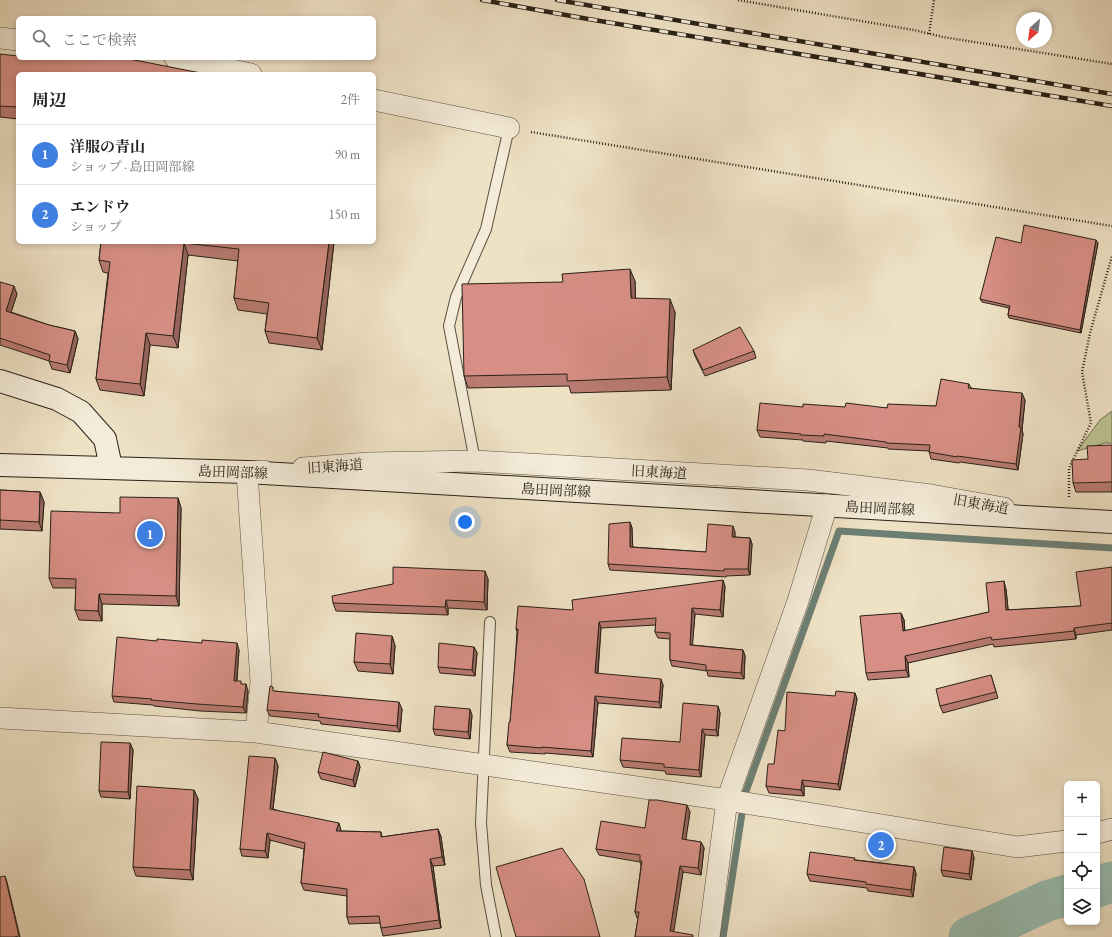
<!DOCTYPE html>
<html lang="ja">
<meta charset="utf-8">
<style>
:root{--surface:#fff;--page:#f2f2f2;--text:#222;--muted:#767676;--line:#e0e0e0;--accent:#0b8043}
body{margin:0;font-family:"EB Garamond","Noto Serif JP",serif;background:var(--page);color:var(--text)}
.controls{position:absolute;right:12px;bottom:12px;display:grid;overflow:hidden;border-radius:6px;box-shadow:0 2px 6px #0003}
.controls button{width:36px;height:36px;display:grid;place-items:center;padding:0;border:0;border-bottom:1px solid var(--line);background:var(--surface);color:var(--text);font:20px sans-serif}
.compass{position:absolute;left:1016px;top:12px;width:36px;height:36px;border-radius:50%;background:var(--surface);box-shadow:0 2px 6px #0003;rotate:208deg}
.you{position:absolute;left:465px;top:522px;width:14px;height:14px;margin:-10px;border:3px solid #fff;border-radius:50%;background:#1a73e8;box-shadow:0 0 0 6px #1a73e833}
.badge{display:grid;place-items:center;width:26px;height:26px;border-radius:50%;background:var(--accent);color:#fff;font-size:13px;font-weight:700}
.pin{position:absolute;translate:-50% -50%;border:2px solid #fff;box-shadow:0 1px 4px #0006}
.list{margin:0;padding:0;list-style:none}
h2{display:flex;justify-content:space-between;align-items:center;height:52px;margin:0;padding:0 16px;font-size:17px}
h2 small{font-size:13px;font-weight:400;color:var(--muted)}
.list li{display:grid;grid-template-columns:26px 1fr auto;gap:12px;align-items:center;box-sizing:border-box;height:60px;padding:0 16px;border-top:1px solid var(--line)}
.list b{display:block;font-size:15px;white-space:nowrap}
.list p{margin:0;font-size:13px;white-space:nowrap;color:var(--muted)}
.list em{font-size:13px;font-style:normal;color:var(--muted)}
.icon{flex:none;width:22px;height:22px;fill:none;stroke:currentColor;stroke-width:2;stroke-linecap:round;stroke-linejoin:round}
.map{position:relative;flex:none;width:1112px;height:937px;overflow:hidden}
.search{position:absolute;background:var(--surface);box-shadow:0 2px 6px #0003;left:16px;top:16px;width:360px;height:44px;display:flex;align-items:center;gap:10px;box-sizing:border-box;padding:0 14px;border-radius:6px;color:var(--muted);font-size:15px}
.panel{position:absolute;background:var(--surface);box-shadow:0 2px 6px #0003;left:16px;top:72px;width:360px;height:172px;border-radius:6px}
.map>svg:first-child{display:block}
</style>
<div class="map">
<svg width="1112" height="937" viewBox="0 0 1112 937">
<rect width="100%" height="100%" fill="#eee1c4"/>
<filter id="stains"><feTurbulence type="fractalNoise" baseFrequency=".005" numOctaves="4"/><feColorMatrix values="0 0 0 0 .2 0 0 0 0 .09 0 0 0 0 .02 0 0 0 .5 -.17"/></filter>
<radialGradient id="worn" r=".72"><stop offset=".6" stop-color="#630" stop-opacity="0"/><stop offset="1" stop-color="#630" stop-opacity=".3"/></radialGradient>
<!-- green -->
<path fill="#bbc292" stroke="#727154" d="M1112 411V443H1105L1077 451 1100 420Z"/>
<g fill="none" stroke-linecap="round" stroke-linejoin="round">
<!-- stream -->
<path stroke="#6c7f74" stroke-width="7" d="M723 937 745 794 839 531 1112 548"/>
<!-- river -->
<path stroke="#99beb2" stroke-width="41" d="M1097 887 1112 882
M969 937 1047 901 1067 895"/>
<!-- service casing -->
<g stroke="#5a5042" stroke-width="12">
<path id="service" d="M475 461 449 326 456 297 486 229 509 128
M490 622 481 823 486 885 496 937"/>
</g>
<!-- minor casing -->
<g stroke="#5a5042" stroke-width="22">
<path id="minor" d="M0 38 18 40
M175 58 251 74
M374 100 509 128
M303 468 368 463 475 461 808 480 931 495 1004 508
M0 718 256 732 727 800 1017 847 1067 841
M256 732 261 682 247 472 264 471
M1097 833 1112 829
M709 937 727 800 798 601 827 505"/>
</g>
<!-- secondary casing -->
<g stroke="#282017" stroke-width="24">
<path id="secondary" d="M0 381 57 399 81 412 105 439 111 467
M0 465 247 472 1112 522"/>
</g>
<!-- path -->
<path stroke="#282017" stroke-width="2.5" stroke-dasharray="1 2" stroke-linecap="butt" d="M738 0 914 30 943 37 1112 64
M929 34 934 0
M531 132 1112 226
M1069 497V468L1091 423 1082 372 1090 333 1112 256"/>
<!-- service -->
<use href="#service" stroke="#f4ecd9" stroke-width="10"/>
<!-- minor -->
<use href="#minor" stroke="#f4ecd9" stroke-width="21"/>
<!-- secondary -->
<use href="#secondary" stroke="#f4ecd9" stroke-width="22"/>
<!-- rail casing -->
<g stroke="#282017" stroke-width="4.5">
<path id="rail" d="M482 0 588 19 1112 106
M557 0 1112 94"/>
</g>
<!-- rail -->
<use href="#rail" stroke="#f4ecd9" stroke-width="3" stroke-dasharray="9" stroke-linecap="butt"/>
</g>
<!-- wall -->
<path fill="#b97b72" stroke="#282017" d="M0 54 18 74V119L0 117Z
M101 242H334L322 350 269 343 265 331 267 314 238 310 234 298 238 261 188 255 178 348 150 345 144 396 100 390 96 379 108 273 103 272 99 260Z
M1021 243H1098L1081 333 1009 318 1008 315 1009 308 982 302 980 299Z
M635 281V298L675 312 671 390 571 393 569 386 468 388 464 376Z
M0 282 17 294 11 312 49 325 75 331 78 339 70 373 52 369 49 361 0 345Z
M693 350 754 351 756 358 705 376 695 356Z
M969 384 971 388 1025 400 1022 430 1023 434 1018 470 960 462 959 463 931 459 929 451 888 449V448L826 441V443L803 441V440L760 437 757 430 803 407 887 408 936 406Z
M1112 445V492H1076L1073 483 1088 459Z
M0 490 40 492 44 502 42 531 0 529Z
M178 498 181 508 179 606 102 604V621L79 620 75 610 76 588H53L49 578 120 513Z
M630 522 632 528V547L706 552 735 532V537L750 538 752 544 750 575 726 576V577L610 570 608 564Z
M1112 567V630L1076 635V639L994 647 993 644 908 663 909 677 868 680 866 673 901 613 904 620 905 631 989 612 1006 589 1008 610 1081 606Z
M488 579 487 610 448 608V615L336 611 333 603 393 584Z
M725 586 723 617 695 614 692 645 743 650 745 656 744 679 708 676 707 671 672 666 670 660V639L658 638 655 632 656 625 601 628 598 674 663 685 661 708 598 703 593 757 545 753V754L510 752 507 745 510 722 515 664 517 632 516 629 573 610Z
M392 636 395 646 393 674 358 671 354 662Z
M474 647 477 653 475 676 440 673 438 667Z
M239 650 237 681 242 684 248 691 246 713 200 711 154 706 153 705 114 702 112 696Z
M991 675 998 698 943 713 940 706Z
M275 691 402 709 400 732 321 724 320 721 270 716 267 710Z
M855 693 857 699 840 790 804 786V796L769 793 766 786 774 764 785 731 835 696Z
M718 706 720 713 718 736 705 735 701 777 666 774 665 771 623 767 620 760 680 742Z
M472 715 470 739 435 735 433 729Z
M130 743 133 750 130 799 101 797 99 791Z
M275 758 278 766 273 809 341 830V831L381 832 382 837 438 829 441 837 445 865 433 866 441 928 383 936 381 928 380 923 349 924 347 917V896L304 890 301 883 304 849 270 840 268 858 242 856 240 849Z
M358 761 360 767 355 787 321 779 318 772Z
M194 790 198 799 193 880 136 876 133 867Z
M690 812 685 840 701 842 704 848 701 875 683 872 673 932 635 937 638 918H637L635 912 641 866 640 862 599 855 596 849 645 828Z
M972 851 974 858 971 880 943 876 941 870Z
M856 860 914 867 916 874 913 897 868 891 867 888 810 881 807 874Z"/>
<!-- shaded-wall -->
<path fill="#96645d" stroke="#282017" d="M1096 240 1098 243 1081 333 1080 330Z
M329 242H334L322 350 317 338Z
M184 243 188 255 178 348 173 336Z
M630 269 635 281 636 310 631 298Z
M14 286 17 294 9 319 6 311Z
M670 299 675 312 671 390 667 377Z
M75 331 78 339 70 373 67 365Z
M146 333 150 345 144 396 140 384Z
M1022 393 1025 400 1022 430 1023 434 1018 470 1016 464Z
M40 492 44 502 42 531 39 522Z
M178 498 181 508 179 606 176 596Z
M630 522 632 528 633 553 630 547Z
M733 526 735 532 734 544 732 537Z
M750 538 752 544 750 575 748 569Z
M485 571 488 579 487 610 484 602Z
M723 580 725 586 723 617 720 610Z
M1004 581 1006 589 1009 617 1006 610Z
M99 594 102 604V621L98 611Z
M446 600 448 608V615L445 607Z
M692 608 695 614 692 651 690 645Z
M901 613 904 620 905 638 903 631Z
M599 622 601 628 597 680 595 673Z
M1074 628 1076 635V639L1074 631Z
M392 636 395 646 393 674 390 664Z
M237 643 239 650 236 687 234 681Z
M474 647 477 653 475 676 472 670Z
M743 650 745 656 744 679 741 673Z
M905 656 908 663 909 677 906 670Z
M661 679 663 685 661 708 659 702Z
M246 684 248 691 246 713 243 707Z
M855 693 857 699 840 790 838 784Z
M595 696 598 703 593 757 591 751Z
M399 702 402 709 400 732 397 726Z
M718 706 720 713 718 736 716 730Z
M470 709 472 715 470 739 468 732Z
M702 729 705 735 701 777 699 770Z
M130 743 133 750 130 799 128 792Z
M275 758 278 766 272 816 270 809Z
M358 761 360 767 355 787 353 780Z
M802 780 804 786V796L801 790Z
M194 790 198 799 193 880 190 870Z
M687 805 690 812 685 846 682 839Z
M339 823 341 830 339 838 336 831Z
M438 829 441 837 445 865 442 857Z
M267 833 270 840 268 858 265 851Z
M701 842 704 848 701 875 698 868Z
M972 851 974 858 971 880 969 874Z
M430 859 433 866 441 928 439 920Z
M680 866 683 872 673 937 670 931Z
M914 867 916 874 913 897 911 890Z
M5 876 7 882 20 937 19 936Z"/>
<!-- building -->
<path fill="#d78f85" stroke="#282017" d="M0 54 18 56V58H44L52 59V58H124L206 74H18V107L0 106Z
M1024 225 1096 240 1080 330 1008 315 1010 306 980 299 996 237 1021 243Z
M101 242H329L317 338 265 331 269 303 234 298 239 249 184 243 173 336 146 333 140 384 96 379 110 262 99 260Z
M630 269 631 298 670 299 667 377 567 381V374L464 376 462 284 563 282 562 274Z
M0 282 14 286 6 311 49 325 75 331 67 365 49 361 50 355 0 338Z
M740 327 754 351 703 370 693 350Z
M941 379 969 384 968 388 1022 393 1019 427H1021L1016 464 957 456V457L929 452 930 445 886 443V442L824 434V436L801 435V434L757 430 760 403 803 407V404L845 407 846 403 887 408 888 404 936 406Z
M1112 445V482L1073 483 1072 460 1088 459 1087 446Z
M0 490 40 492 39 522 0 520Z
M120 497 178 498 176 596 99 594 98 611 75 610 76 579 49 578 51 511 120 513Z
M630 522V547L706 552 708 524 733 526 732 537 750 538 748 569H724V571L608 564 609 524Z
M393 567 485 571 484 602 446 600 445 607 333 603 332 596 393 584Z
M1112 567V623L1074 628V631L992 640 991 637 905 656 906 670 866 673 860 616 901 613 903 631 989 612 986 583 1004 581 1006 610 1081 606 1076 572Z
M723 580 720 610 692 608 690 645 743 650 741 673 706 670V665L670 660V633L655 632 656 618 599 622 595 673 661 679 659 702 595 696 591 751 542 747V748L507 745 509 722H510L515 664 518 629H516L518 606 573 610 572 600Z
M356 633 392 636 390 664 354 662Z
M117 637 157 641V639L202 643V640L237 643 234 681H241V684H246L243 707 197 704 151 700 152 699 112 696Z
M439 643 474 647 472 670 438 667Z
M991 675 996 692 940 706 936 689Z
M270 686 273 687V691L399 702 397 726 318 717 319 714 267 710Z
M836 691 855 693 838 784 802 780 801 790 766 786 768 764H774L778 730 785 731 787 692 835 696Z
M683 703 718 706 716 730 702 729 699 770 664 767V764L620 760 622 738 680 742Z
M435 706 470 709 468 732 433 729Z
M101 742 130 743 128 792 99 791Z
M323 752 358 761 353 780 318 772Z
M249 756 275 758 270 809 339 823 336 831 381 832V837L438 829 442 857 430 859 439 920 381 928 379 916 347 917V889L301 883 305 843 267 833 265 851 240 849Z
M137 786 194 790 190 870 133 867Z
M649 800H657L687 805 682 839 701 842 698 868 680 866 670 931 693 935V937H635L639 912H635L642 861H640V855L596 849 601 821 645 828Z
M944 847 972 851 969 874 941 870Z
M562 848 584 879 600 937H516L496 867Z
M810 852 855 858 854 860 914 867 911 890 866 884V882L807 874Z
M5 876 19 936 14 937H0V877Z"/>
<g text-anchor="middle" stroke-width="3" stroke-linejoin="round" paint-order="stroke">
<!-- street labels -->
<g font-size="14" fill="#282017" stroke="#f4ecd9">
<text transform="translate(335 466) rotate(-4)" y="5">旧東海道</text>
<text transform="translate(233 472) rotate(2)" y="5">島田岡部線</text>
<text transform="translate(659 472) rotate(3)" y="5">旧東海道</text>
<text transform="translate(556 490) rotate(3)" y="5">島田岡部線</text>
<text transform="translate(981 504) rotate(10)" y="5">旧東海道</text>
<text transform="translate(880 508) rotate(3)" y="5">島田岡部線</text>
</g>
</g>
<rect width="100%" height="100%" filter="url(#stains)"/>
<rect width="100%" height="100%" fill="url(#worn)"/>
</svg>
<div class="controls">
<button>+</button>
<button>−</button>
<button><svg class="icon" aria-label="locate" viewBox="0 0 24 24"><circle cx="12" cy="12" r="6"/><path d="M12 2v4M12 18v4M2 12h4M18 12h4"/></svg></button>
<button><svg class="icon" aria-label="layers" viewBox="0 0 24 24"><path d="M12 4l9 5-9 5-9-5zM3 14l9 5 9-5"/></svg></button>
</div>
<svg class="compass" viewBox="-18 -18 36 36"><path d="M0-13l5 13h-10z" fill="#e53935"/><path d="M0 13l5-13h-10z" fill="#767676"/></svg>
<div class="you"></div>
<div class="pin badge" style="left:150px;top:534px;background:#3f7fe0">1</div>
<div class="pin badge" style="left:881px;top:845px;background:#3f7fe0">2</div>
<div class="search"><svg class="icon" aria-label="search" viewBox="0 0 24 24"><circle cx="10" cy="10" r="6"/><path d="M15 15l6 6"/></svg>ここで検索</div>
<section class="panel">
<h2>周辺<small>2件</small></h2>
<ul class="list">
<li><span class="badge" style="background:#3f7fe0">1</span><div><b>洋服の青山</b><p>ショップ · 島田岡部線</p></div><em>90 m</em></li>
<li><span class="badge" style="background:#3f7fe0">2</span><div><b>エンドウ</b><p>ショップ</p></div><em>150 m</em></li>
</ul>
</section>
</div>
